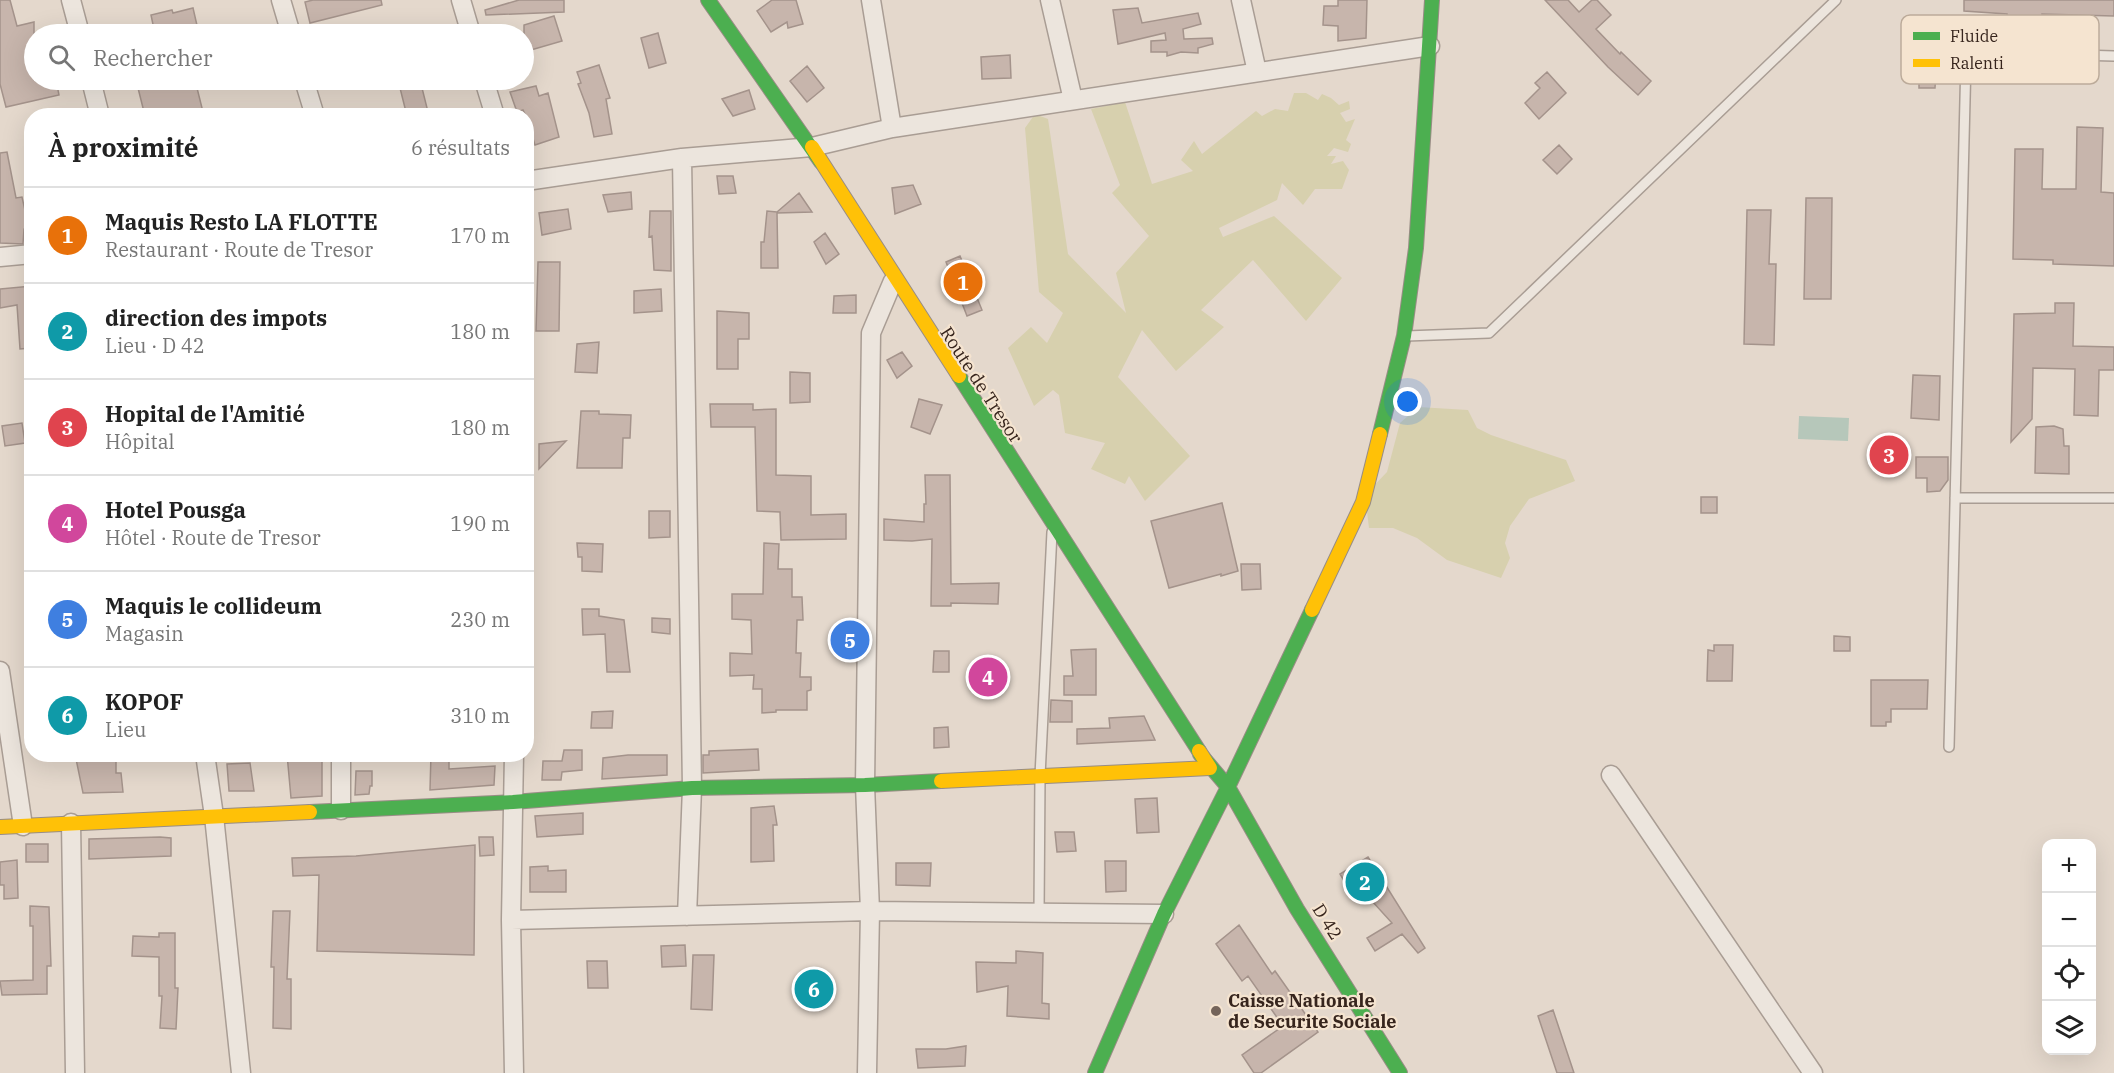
<!DOCTYPE html>
<html lang="fr">
<meta charset="utf-8">
<style>
:root{--surface:#fff;--page:#f6f6f6;--text:#222;--muted:#767676;--line:#e0e0e0;--accent:#0f766e}
body{margin:0;font-family:"IBM Plex Serif",serif;background:var(--page);color:var(--text)}
.controls{position:absolute;right:18px;bottom:18px;display:grid;overflow:hidden;border-radius:12px;box-shadow:0 6px 24px #0002}
.controls button{width:54px;height:54px;display:grid;place-items:center;padding:0;border:0;border-bottom:2px solid var(--line);background:var(--surface);color:var(--text);font:30px sans-serif}
.you{position:absolute;left:1408px;top:402px;width:21px;height:21px;margin:-15px;border:4px solid #fff;border-radius:50%;background:#1a73e8;box-shadow:0 0 0 9px #1a73e833}
.badge{display:grid;place-items:center;width:39px;height:39px;border-radius:50%;background:var(--accent);color:#fff;font-size:20px;font-weight:700}
.pin{position:absolute;translate:-50% -50%;border:3px solid #fff;box-shadow:0 2px 6px #0006}
.list{margin:0;padding:0;list-style:none}
h2{display:flex;justify-content:space-between;align-items:center;height:78px;margin:0;padding:0 24px;font-size:26px}
h2 small{font-size:20px;font-weight:400;color:var(--muted)}
.list li{display:grid;grid-template-columns:39px 1fr auto;gap:18px;align-items:center;box-sizing:border-box;height:96px;padding:0 24px;border-top:2px solid var(--line)}
.list b{display:block;font-size:22px;white-space:nowrap}
.list p{margin:0;font-size:20px;white-space:nowrap;color:var(--muted)}
.list em{font-size:20px;font-style:normal;color:var(--muted)}
.icon{flex:none;width:33px;height:33px;fill:none;stroke:currentColor;stroke-width:2;stroke-linecap:round;stroke-linejoin:round}
.map{position:relative;flex:none;width:2114px;height:1073px;overflow:hidden}
.search{position:absolute;background:var(--surface);box-shadow:0 6px 24px #0002;left:24px;top:24px;width:510px;height:66px;display:flex;align-items:center;gap:15px;box-sizing:border-box;padding:0 21px;border-radius:33px;color:var(--muted);font-size:22px}
.panel{position:absolute;background:var(--surface);box-shadow:0 6px 24px #0002;left:24px;top:108px;width:510px;height:654px;border-radius:24px}
.map>svg:first-child{display:block}
</style>
<div class="map">
<svg width="2114" height="1073" viewBox="0 0 2114 1073">
<rect width="100%" height="100%" fill="#e4d8cc"/>
<!-- green -->
<path fill="#d7d0ae" d="M1294 93H1306L1318 100 1322 94 1331 98 1339 105 1349 101 1350 109 1340 113 1346 122 1355 119 1346 140 1351 144 1348 152 1334 148 1327 156H1336L1331 164 1343 161 1349 170 1342 189H1315L1303 205 1282 183 1277 200 1219 228 1223 237 1274 216 1342 278 1306 321 1253 260 1201 310 1224 327 1176 371 1142 330 1118 377 1190 456 1145 501 1129 476 1125 484 1091 469 1105 443 1065 433 1059 395 1053 390 1034 406 1008 348 1031 327 1047 343 1063 313 1039 292 1025 128 1035 114 1048 119 1068 254 1126 313 1116 273 1149 236 1112 193 1120 185 1091 109 1125 102 1152 184 1193 171 1181 160 1194 141 1202 154 1256 111 1262 116 1275 109 1288 111Z
M1418 407 1468 410 1477 428 1491 435 1566 460 1575 481 1529 499 1510 526 1505 543 1510 558 1501 578 1447 560 1417 538 1393 528H1369L1365 495 1387 472 1400 423Z"/>
<!-- water -->
<path fill="#b6c7ba" d="M1799 416 1849 418 1848 441 1798 439Z"/>
<!-- building -->
<path fill="#c7b5ac" stroke="#a4938b" stroke-width="1.5" d="M0 0H10L17 26 34 22V80H56L59 95 6 107 0 84Z
M313 0H381L382 5 310 23 305 2Z
M519 0H564V12L486 15 485 10Z
M772 0H796L803 24 788 28 787 22 771 32 757 11Z
M1338 0H1367L1366 38 1338 41V26L1323 25 1324 6H1338Z
M1545 0H1568L1579 12 1592 0H1597L1611 15 1596 29 1620 54 1621 52 1651 81 1638 95 1608 67Z
M1964 0H2114V16L2042 14V19H2007V14L1964 11Z
M193 8 199 34H155L151 15 172 10 173 13Z
M1138 8 1142 23 1198 13 1201 24 1183 29 1184 39 1212 38 1213 44 1198 48V53L1181 52 1167 56V52H1151V41L1166 40 1165 33 1118 44 1113 10Z
M554 16 562 41 524 52V25Z
M658 33 666 63 649 68 641 38Z
M1010 55 1011 78 982 79 981 57Z
M599 65 610 98 606 99 612 134 594 137 589 113 578 84 581 83 577 72Z
M807 66 824 88 807 102 790 81Z
M1919 70H1936L1935 88H1919Z
M1547 72 1566 93 1539 119 1525 103 1540 88 1535 83Z
M136 80H195L204 116H145Z
M398 80H420L429 116H407Z
M536 86 539 96 548 93 559 137 535 145 526 116 523 110 517 112 510 92Z
M749 90 755 109 733 116 722 99Z
M2077 127 2103 128 2101 192 2114 193V266L2053 264V260L2013 259 2015 149H2043L2042 189H2076Z
M1559 145 1572 159 1557 174 1543 160Z
M7 152 16 198 22 197 29 228 24 229 23 244 0 243V153Z
M717 176H733L736 193 719 194Z
M913 185 921 204 895 214 892 188Z
M631 192 632 209 608 212 603 195Z
M799 193 812 212 777 213 778 268H761V242H764L767 211 777 212Z
M1806 198H1832L1831 299H1804Z
M568 209 571 229 542 235 539 213Z
M1747 210H1771L1769 264H1776L1774 345 1744 344Z
M650 211H671V271L654 270 652 236 649 237Z
M825 233 839 254 826 264 814 242Z
M960 256 982 310 967 316 946 262Z
M538 262H560L559 331H536Z
M32 286V348L20 349 17 305 0 308V289Z
M661 289 662 311 634 313V291Z
M856 295V313H833L834 296Z
M2055 303H2074L2073 346 2114 347V370H2099L2098 416 2074 415 2075 369 2033 368 2032 419 2011 442 2014 314 2055 313Z
M717 311 749 313V339H738V369H717Z
M599 342 597 373 575 372 577 344Z
M902 352 912 366 897 378 887 360Z
M790 372 810 373V402L790 403Z
M1913 375 1940 376 1939 420 1911 418Z
M919 399 942 405 930 434 911 427Z
M710 404H753V410L776 409V475L811 476V515L846 514V539L781 540 780 512 757 511 755 427H711Z
M581 411H599V414L631 415 630 438H623L622 468H577Z
M22 423 25 443 5 446 2 426Z
M2054 426 2063 429 2064 446H2069V474L2035 473 2036 427Z
M566 441 539 469V444Z
M1916 457H1948V480L1940 491 1927 492V478H1916Z
M925 475H950L951 584 999 583 998 604 951 603V606H931L932 539 912 541 884 540V519L924 522V504H926Z
M1701 497H1717V513H1701Z
M1222 503 1238 571 1221 576V574L1169 588 1151 521Z
M649 511H670V537L649 538Z
M577 543 603 544 602 572 582 571V557H578Z
M764 543 779 544 778 569H792V597H802L803 620H797L796 653H801L800 677H811V690L807 691V710H776V712L762 713V689H753L754 675 730 676V653L752 654 751 620 732 619V594H763Z
M1241 564H1260L1261 589 1242 590Z
M582 609H599V616L624 620 630 672H607L605 634 583 635Z
M652 618 670 619V634L652 632Z
M1834 636 1850 637V651H1834Z
M1714 645H1733L1732 681H1707L1708 650 1714 651Z
M1096 649V695H1064V676H1073L1071 650Z
M934 651H949V672H933Z
M1871 680H1928L1927 709H1891V722H1886V726H1871Z
M1051 700 1072 701V722H1050Z
M613 711 612 728H591L592 712Z
M1144 716 1155 740 1077 744V729L1110 728 1109 718Z
M948 727 949 747 934 748V728Z
M758 749 759 770 703 773V755H709V751Z
M564 750H582V770L562 772 561 780H542L543 761H562Z
M75 754H116V773H121L123 792 83 793Z
M287 754H322V796L291 798Z
M431 754H449V769L495 766 494 785 430 790Z
M628 755H667V775L602 779 603 758Z
M250 763 254 791H229L227 764Z
M356 771H372V786H370L369 794 355 795Z
M1157 798 1159 832 1137 833 1135 799Z
M774 806 777 825H773L774 861 751 862V808Z
M583 813V834L537 837 535 816Z
M1055 832H1074L1076 851 1057 852Z
M160 837 171 838V856L89 859V839Z
M479 837H493L494 855 480 856Z
M26 844H48V862H26Z
M475 845 474 955 317 951 319 875 293 876 292 858 356 856Z
M1368 857 1425 948 1418 953 1402 934 1375 951 1367 938 1392 923 1362 890 1353 896 1340 874Z
M17 860 18 898 4 899V885H0V862Z
M1105 861H1126V891L1106 892Z
M896 863H931L930 886 896 885Z
M548 866V871L566 870V892H530V867Z
M30 906 49 907 51 966H47V994L2 995 0 981 33 980V926H30Z
M273 911H290L287 979H291V1029L273 1028 274 967H271Z
M1239 925 1272 974 1275 971 1318 1032 1261 1073H1254L1242 1055 1283 1026 1248 976 1242 981 1216 944Z
M159 933H175V988H178L176 1029 160 1028 162 996H159V957L132 956 133 936 159 937Z
M685 945 686 966 662 967 661 946Z
M1016 951 1043 953 1042 1003 1049 1004V1019L1007 1016 1008 986 977 992 976 962 1016 963Z
M693 955H714L712 1010 691 1009Z
M587 961H607L608 988H588Z
M800 979H828V998H800Z
M1553 1010 1574 1073H1557L1538 1016Z
M966 1046 965 1066 918 1068 916 1049H946Z"/>
<g fill="none" stroke-linecap="round" stroke-linejoin="round">
<!-- lane casing -->
<g stroke="#a99d94" stroke-width="12">
<path id="lane" d="M1406 336 1489 333 1836 0
M1955 498H2114
M1949 747 1966 59 1970 53 1976 52 2114 56
M1039 913 1040 776 1052 532"/>
</g>
<!-- street casing -->
<g stroke="#a99d94" stroke-width="21">
<path id="street" d="M71 0 80 34
M281 0 291 34
M461 0 471 34
M871 0 892 128
M1050 0 1073 100
M1241 0 1257 72
M91 80 100 116
M304 80 315 116
M484 80 495 116
M682 158 692 788 687 916
M526 181 682 158 812 147 892 128 1430 46
M0 257 32 254
M0 671 23 826
M205 754 214 816 241 1073
M341 754V810
M514 754 511 920 514 1073
M1611 775 1813 1073
M71 823 75 1073
M511 920 870 911 1164 914
M867 1073 870 911 865 785 871 333 893 281"/>
</g>
<!-- fast casing -->
<g stroke="#988d85" stroke-width="16">
<path id="fast" d="M708 0 821 162
M959 376 1199 751
M1380 434 1404 336 1416 248 1432 0
M1200 754 1228 787 1297 909 1400 1073
M310 812 513 802 692 788 865 785 941 781
M1095 1073 1164 914 1228 787 1312 610"/>
</g>
<!-- slow casing -->
<g stroke="#988d85" stroke-width="16">
<path id="slow" d="M812 147 959 376
M1312 610 1363 502 1380 434
M941 781 1210 768 1199 751
M0 827 310 812"/>
</g>
<!-- lane -->
<use href="#lane" stroke="#ece5dd" stroke-width="9"/>
<!-- street -->
<use href="#street" stroke="#ece5dd" stroke-width="18"/>
<!-- fast -->
<use href="#fast" stroke="#4caf50" stroke-width="14"/>
<!-- slow -->
<use href="#slow" stroke="#ffc107" stroke-width="14"/>
</g>
<!-- markers -->
<circle fill="#74645a" stroke="#f5e4d0" stroke-width="2" cx="1216" cy="1011" r="6"/>
<g text-anchor="middle" stroke-width="4.5" stroke-linejoin="round" paint-order="stroke">
<!-- street labels -->
<g font-size="18" fill="#37251d" stroke="#f5e4d0">
<text transform="translate(981 385) rotate(57)" y="6">Route de Tresor</text>
<text transform="translate(1327 922) rotate(58)" y="6">D 42</text>
</g>
<!-- poi labels -->
<g font-size="18" font-weight="bold" fill="#37251d" stroke="#f5e4d0" text-anchor="start">
<text x="1228" y="1007">Caisse Nationale<tspan x="1228" dy="21">de Securite Sociale</tspan></text>
</g>
</g>
<!-- legend -->
<rect x="1901" y="15" width="198" height="69" rx="9" fill="#f5e4d0" stroke="#bcab9a" stroke-width="1.5"/>
<rect x="1913" y="32" width="27" height="8" fill="#4caf50"/>
<rect x="1913" y="59" width="27" height="8" fill="#ffc107"/>
<g font-size="16" fill="#37251d">
<text x="1950" y="42">Fluide</text>
<text x="1950" y="69">Ralenti</text>
</g>
</svg>
<div class="controls">
<button>+</button>
<button>−</button>
<button><svg class="icon" aria-label="locate" viewBox="0 0 24 24"><circle cx="12" cy="12" r="6"/><path d="M12 2v4M12 18v4M2 12h4M18 12h4"/></svg></button>
<button><svg class="icon" aria-label="layers" viewBox="0 0 24 24"><path d="M12 4l9 5-9 5-9-5zM3 14l9 5 9-5"/></svg></button>
</div>
<div class="you"></div>
<div class="pin badge" style="left:963px;top:282px;background:#e8710a">1</div>
<div class="pin badge" style="left:1365px;top:882px;background:#0f9aa8">2</div>
<div class="pin badge" style="left:1889px;top:455px;background:#e0444e">3</div>
<div class="pin badge" style="left:988px;top:677px;background:#d1479c">4</div>
<div class="pin badge" style="left:850px;top:640px;background:#3f7fe0">5</div>
<div class="pin badge" style="left:814px;top:989px;background:#0f9aa8">6</div>
<div class="search"><svg class="icon" aria-label="search" viewBox="0 0 24 24"><circle cx="10" cy="10" r="6"/><path d="M15 15l6 6"/></svg>Rechercher</div>
<section class="panel">
<h2>À proximité<small>6 résultats</small></h2>
<ul class="list">
<li><span class="badge" style="background:#e8710a">1</span><div><b>Maquis Resto LA FLOTTE</b><p>Restaurant · Route de Tresor</p></div><em>170 m</em></li>
<li><span class="badge" style="background:#0f9aa8">2</span><div><b>direction des impots</b><p>Lieu · D 42</p></div><em>180 m</em></li>
<li><span class="badge" style="background:#e0444e">3</span><div><b>Hopital de l'Amitié</b><p>Hôpital</p></div><em>180 m</em></li>
<li><span class="badge" style="background:#d1479c">4</span><div><b>Hotel Pousga</b><p>Hôtel · Route de Tresor</p></div><em>190 m</em></li>
<li><span class="badge" style="background:#3f7fe0">5</span><div><b>Maquis le collideum</b><p>Magasin</p></div><em>230 m</em></li>
<li><span class="badge" style="background:#0f9aa8">6</span><div><b>KOPOF</b><p>Lieu</p></div><em>310 m</em></li>
</ul>
</section>
</div>
